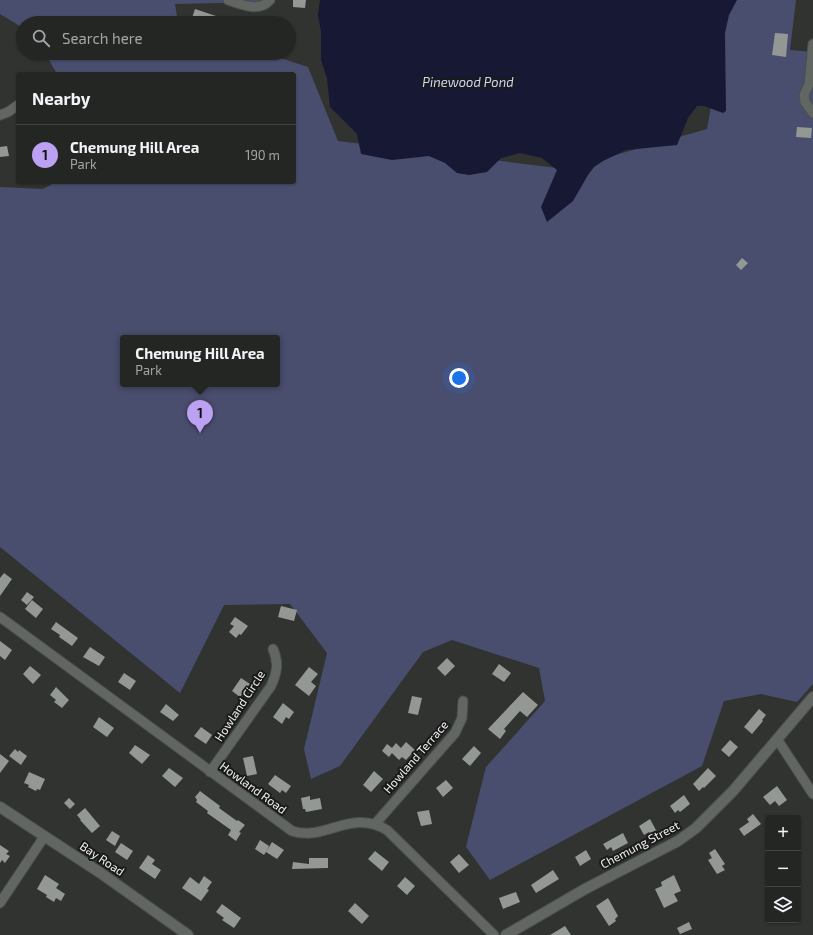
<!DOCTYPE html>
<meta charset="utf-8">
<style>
:root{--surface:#242624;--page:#303231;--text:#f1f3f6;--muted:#a3a5a6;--line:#414341;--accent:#bca0f2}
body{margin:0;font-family:"Exo 2",sans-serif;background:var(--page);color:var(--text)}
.controls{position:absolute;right:12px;bottom:12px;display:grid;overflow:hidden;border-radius:4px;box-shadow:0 1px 3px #0004}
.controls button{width:36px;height:36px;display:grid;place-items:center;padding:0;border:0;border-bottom:1px solid var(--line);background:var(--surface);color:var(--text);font:20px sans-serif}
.you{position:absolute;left:459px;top:378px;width:14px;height:14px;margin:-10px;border:3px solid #fff;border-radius:50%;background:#1a73e8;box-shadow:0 0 0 6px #1a73e833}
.badge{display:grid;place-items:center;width:26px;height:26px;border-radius:50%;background:var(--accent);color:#111;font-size:13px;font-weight:700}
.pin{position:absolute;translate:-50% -33px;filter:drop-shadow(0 1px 2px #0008)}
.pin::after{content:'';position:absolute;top:21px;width:14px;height:12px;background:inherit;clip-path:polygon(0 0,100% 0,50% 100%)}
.popup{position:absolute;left:120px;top:335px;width:160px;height:52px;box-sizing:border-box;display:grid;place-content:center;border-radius:4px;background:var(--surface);filter:drop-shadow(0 1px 3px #0005);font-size:13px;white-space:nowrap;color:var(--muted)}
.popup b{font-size:15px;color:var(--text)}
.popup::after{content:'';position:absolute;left:50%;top:100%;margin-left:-8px;border:8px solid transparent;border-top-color:var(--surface)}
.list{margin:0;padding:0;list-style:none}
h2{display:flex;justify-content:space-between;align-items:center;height:52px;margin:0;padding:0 16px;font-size:17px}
h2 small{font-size:13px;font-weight:400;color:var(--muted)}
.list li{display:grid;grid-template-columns:26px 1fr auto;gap:12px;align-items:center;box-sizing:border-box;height:60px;padding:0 16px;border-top:1px solid var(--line)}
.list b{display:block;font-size:15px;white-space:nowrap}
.list p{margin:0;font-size:13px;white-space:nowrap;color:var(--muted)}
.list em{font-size:13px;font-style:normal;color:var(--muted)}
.icon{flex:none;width:22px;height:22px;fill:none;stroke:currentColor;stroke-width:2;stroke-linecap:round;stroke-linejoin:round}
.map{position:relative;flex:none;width:813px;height:935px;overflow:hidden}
.search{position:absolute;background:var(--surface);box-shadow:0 1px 3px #0004;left:16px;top:16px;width:280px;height:44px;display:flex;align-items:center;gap:10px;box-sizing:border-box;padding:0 14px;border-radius:22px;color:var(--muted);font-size:15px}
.panel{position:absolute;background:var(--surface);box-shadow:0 1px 3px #0004;left:16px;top:72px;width:280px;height:112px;border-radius:4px}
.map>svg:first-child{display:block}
</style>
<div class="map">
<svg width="813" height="935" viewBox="0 0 813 935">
<rect width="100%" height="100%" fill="#303330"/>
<!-- green -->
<path fill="#4a4e6e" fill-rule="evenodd" d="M0 0H263V2L175 4 178 23H23V28L0 14Z
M730 0H796L790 50 813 52V684L797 702 761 694 724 701 702 766 490 880 466 847 486 767 545 701 539 668 452 640 423 652 340 766 311 779 304 749 327 653 290 604 224 605 180 693 0 547V187L43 189 56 182H294V74H57L45 53H265L308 67 338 141 566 169 707 129ZM123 338H277V384H123Z"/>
<!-- water -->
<path fill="#161834" d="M320 0H737L729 15 725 33 726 111 723 113 704 106H697L688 118 677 145 626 150 603 161 594 167 588 175 573 201 547 222 541 207 557 170 542 158 520 153 501 158 487 172 469 175 457 173 445 163 429 156 392 160 361 154 357 134 330 107 327 78 321 60V32L318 15Z"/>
<!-- building -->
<path fill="#949895" d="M293 0H306L305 8 293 7Z
M195 9 216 16 214 23H197L191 21Z
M775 33 788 34 786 57 772 55Z
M797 127 812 128 811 138 796 137Z
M7 146 9 156 0 157V147Z
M742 258 748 263 741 270 736 265Z
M4 573 12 579 0 596V578Z
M27 592 34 597 27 605 21 600Z
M32 600 43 609 36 618 25 609Z
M281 606 297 610 294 621 278 617Z
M235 617 248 626 241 635 239 634 236 638 229 632 234 626 230 624Z
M56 622 78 638 72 646 59 637 60 635 51 629Z
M0 641 12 650 5 660 0 656Z
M90 647 105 657 99 666 83 657Z
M447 658 455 666 445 676 437 668Z
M499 664 511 673 504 682 492 674Z
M30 666 41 675 33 684 23 674Z
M309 667 318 674 311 682 316 686 309 696 295 685Z
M124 673 136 681 130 690 118 682Z
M241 678 250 684 240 697 232 691Z
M56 687 69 700 62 708 54 702 56 700 50 695Z
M523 692 538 705 527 717 520 711 504 729 506 731 500 739 488 729Z
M412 696 422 698 418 715 408 713Z
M283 703 294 712 289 719 286 717 282 724 273 717Z
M166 704 179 715 173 721 160 712Z
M759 709 766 715 762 720 763 721 752 734 744 727Z
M99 717 114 728 107 737 93 727Z
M201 727 212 735 206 744 194 736Z
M730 740 738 747 729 757 721 750Z
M406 742 415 750 406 760 402 757 399 760 392 753 389 757 382 751 387 744 392 748 396 743 401 748Z
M135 745 150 755 142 764 129 753Z
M474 746 481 753 470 766 462 759Z
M15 749 18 752 19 750 27 756 21 765 9 756Z
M0 754 9 761 0 773Z
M253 756 257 774 247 776 243 758Z
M169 768 183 778 175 787 162 776Z
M708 768 716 776 704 788 703 787 699 791 693 784Z
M374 771 383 779 371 792 363 785Z
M29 772 45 779 40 790 37 789 36 791 28 787 29 785 24 783Z
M275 775 291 786 286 793 282 790 280 793 268 784Z
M446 780 453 788 443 797 436 788Z
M777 786 787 800 779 806 775 801 770 805 763 797Z
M200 791 220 806 219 808 237 821 238 820 245 825 239 832 241 833 236 841 228 835 231 830 207 813 208 811 196 802 197 800 195 797Z
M684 795 690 804 680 812 678 810 675 813 670 806Z
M310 796V800L320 798 322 809 306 812 305 809H303L301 798Z
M69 798 75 804 70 809 64 803Z
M85 808 100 826 92 833 80 820H81L77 815Z
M429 810 432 824 421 826 417 812Z
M753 814 761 824 744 836 739 829 749 822 747 819Z
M650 819 657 832 650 836 649 832 644 835 639 826Z
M112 831 120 836 115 846 106 840Z
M623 833 628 843 613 851 611 847 607 850 603 844Z
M260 840 269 846 266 852 272 842 284 850 277 859 266 852 264 855 255 849Z
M121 843 133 851 127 860 115 852Z
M0 845 9 851 6 854 10 856 5 863 2 860 0 863Z
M715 849 725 864 722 866 725 870 717 874 708 860 712 858 709 853Z
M586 850 591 859 580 866 575 857Z
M375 851 389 862 382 871 368 859Z
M459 854 469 865 459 873 450 862Z
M148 855 155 860 152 864 161 870 155 879 139 868Z
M309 858H328V868L292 869 293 862 309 864Z
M553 870 559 879 536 893 531 885Z
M45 875 59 884 56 888 65 894 61 901 56 898 54 902 46 897 47 895 37 889Z
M674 875 681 891 674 894 678 901 664 908 655 889 662 886 661 882Z
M204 876 212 882 207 889 209 890 201 901 182 888 190 877 199 884Z
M405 877 415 886 407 895 397 886Z
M516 892 520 902 503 909 499 898Z
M608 898 618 916 615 919 616 921 609 926 596 906Z
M355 903 369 916 362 924 348 911Z
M222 904 241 918 234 928 222 920 224 918 216 912Z
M689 922 692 929 680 934 677 928Z
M565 926 571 935H550Z"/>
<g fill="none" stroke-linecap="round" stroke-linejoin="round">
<!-- minor casing -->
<g stroke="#4c4e4c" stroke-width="11">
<path id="minor" d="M228 0C241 4 259 13 270 0
M813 44 809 84 804 95 805 102 813 113
M0 115 8 112 18 105
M0 617 292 831C325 842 351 808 387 830L494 935
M777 739 813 794
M210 772 271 686C277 673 279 663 273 649
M375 824 455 733 462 718 463 701
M0 903 44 837"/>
</g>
<!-- tertiary casing -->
<g stroke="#4c4e4c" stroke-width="12">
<path id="tertiary" d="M506 935 585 889 678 841 696 828 733 791 813 697"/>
</g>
<!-- secondary casing -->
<g stroke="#4c4e4c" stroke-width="12">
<path id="secondary" d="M0 807 102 874 188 935"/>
</g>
<!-- minor -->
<use href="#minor" stroke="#626663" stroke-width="9"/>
<!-- tertiary -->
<use href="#tertiary" stroke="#626663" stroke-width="10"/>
<!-- secondary -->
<use href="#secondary" stroke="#626663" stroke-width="10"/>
</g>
<g text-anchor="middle" stroke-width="4" stroke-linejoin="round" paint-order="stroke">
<!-- street labels -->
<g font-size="12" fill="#f0f2f0" stroke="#191a19">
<text transform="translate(240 706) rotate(-57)" y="4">Howland Circle</text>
<text transform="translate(416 757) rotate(-49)" y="4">Howland Terrace</text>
<text transform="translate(253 788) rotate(36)" y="4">Howland Road</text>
<text transform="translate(640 845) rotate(-28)" y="4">Chemung Street</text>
<text transform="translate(102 859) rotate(34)" y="4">Bay Road</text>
</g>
<!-- water labels -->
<g font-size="13" font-style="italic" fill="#ced4f8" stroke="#191a19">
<text x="468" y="87">Pinewood Pond</text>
</g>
</g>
</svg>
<div class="controls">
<button>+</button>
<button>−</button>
<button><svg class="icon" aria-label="layers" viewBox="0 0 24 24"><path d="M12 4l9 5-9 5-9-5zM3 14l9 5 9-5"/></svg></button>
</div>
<div class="you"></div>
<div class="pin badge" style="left:200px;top:433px">1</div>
<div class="popup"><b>Chemung Hill Area</b>Park</div>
<div class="search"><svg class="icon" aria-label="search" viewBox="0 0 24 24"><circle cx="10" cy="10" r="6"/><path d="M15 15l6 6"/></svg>Search here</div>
<section class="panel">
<h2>Nearby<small></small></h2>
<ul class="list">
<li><span class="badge">1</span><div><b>Chemung Hill Area</b><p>Park</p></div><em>190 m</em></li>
</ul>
</section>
</div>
